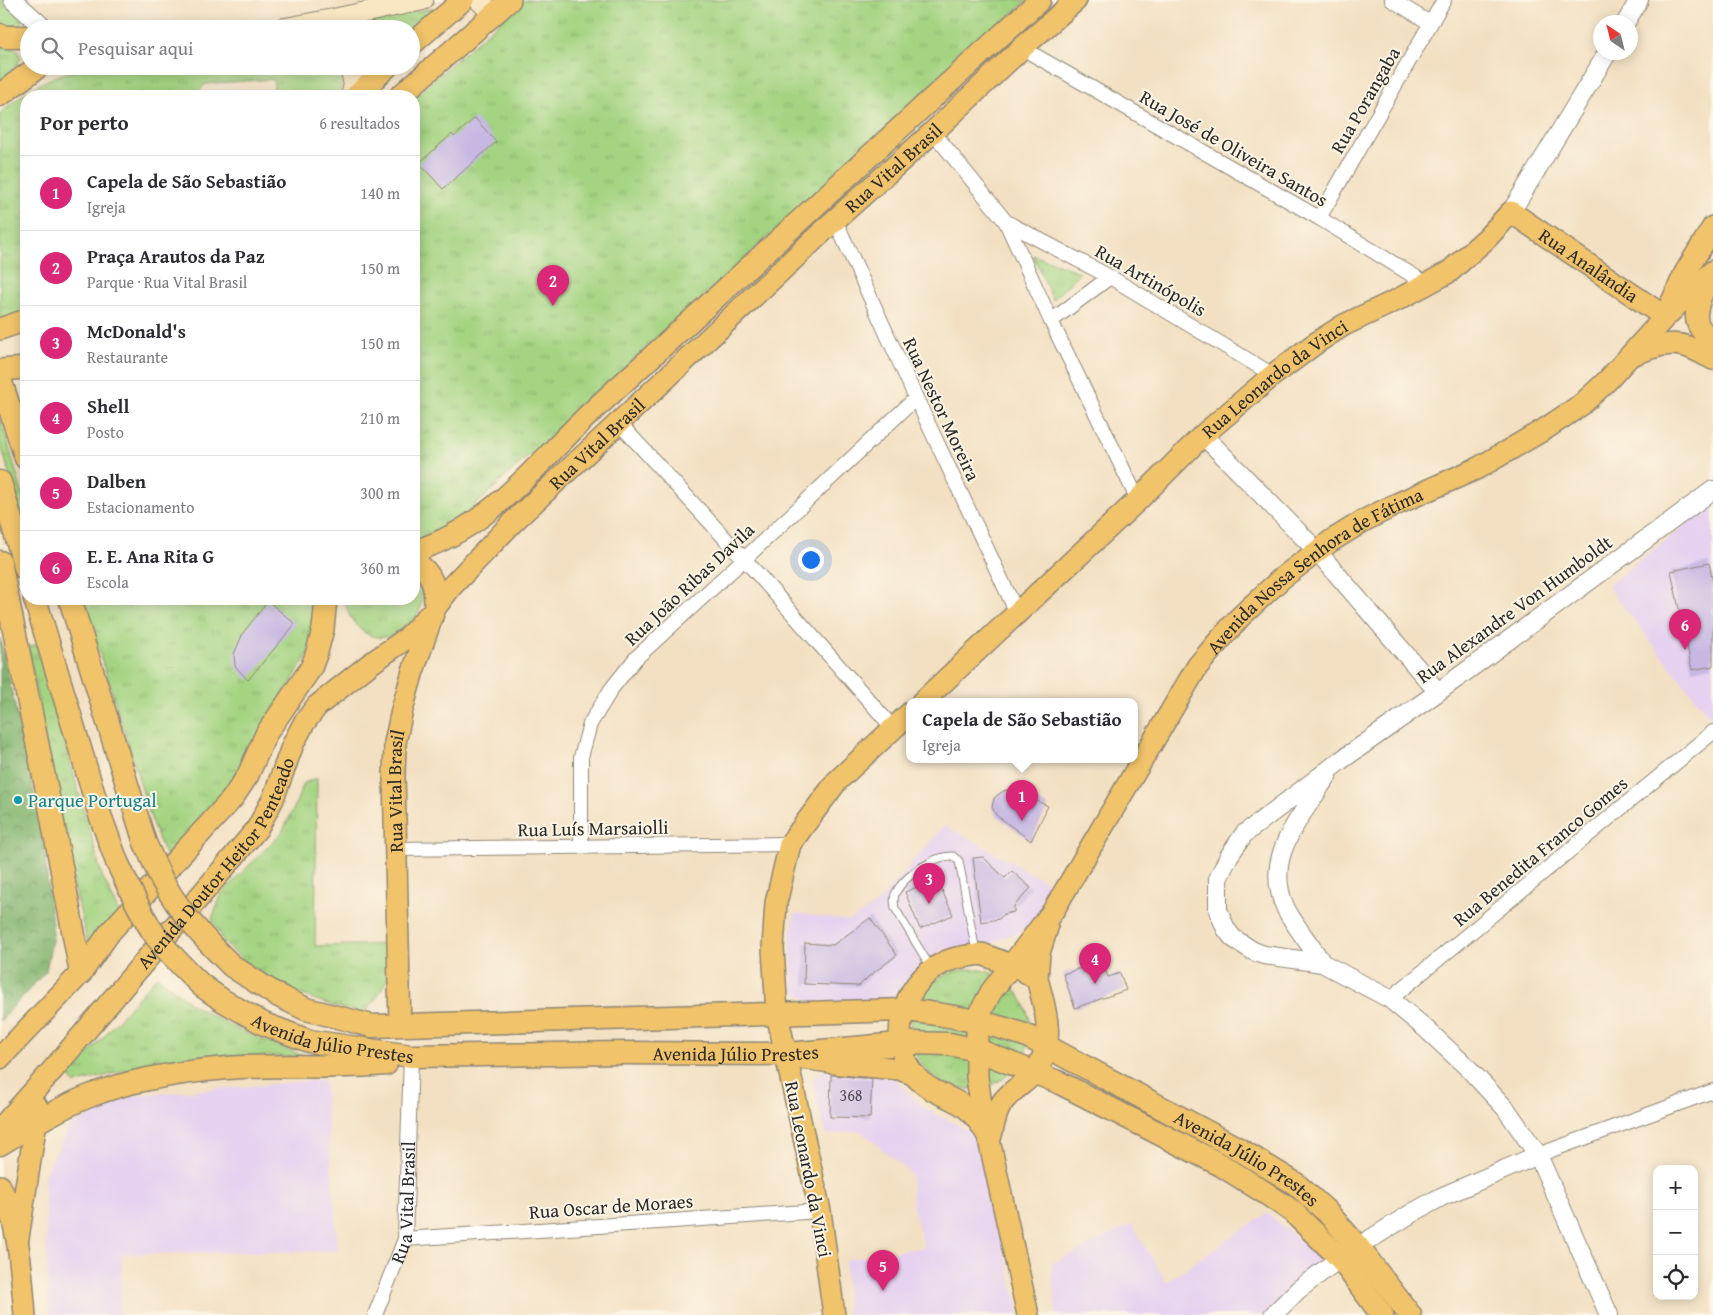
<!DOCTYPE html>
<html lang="pt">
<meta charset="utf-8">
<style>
:root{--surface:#fff;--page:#f2f2f3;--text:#2b2b33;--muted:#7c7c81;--line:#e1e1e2;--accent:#db2777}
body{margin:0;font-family:"Gentium Book Plus",serif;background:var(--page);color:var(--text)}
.controls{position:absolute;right:15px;bottom:15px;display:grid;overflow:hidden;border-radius:10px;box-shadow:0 2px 12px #0003}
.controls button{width:45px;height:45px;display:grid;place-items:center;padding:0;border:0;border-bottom:1px solid var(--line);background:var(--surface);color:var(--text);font:25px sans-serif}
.compass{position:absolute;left:1593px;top:15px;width:45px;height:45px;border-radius:50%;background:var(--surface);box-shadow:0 2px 12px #0003;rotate:325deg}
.you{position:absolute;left:810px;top:559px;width:18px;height:18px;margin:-12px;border:4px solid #fff;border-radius:50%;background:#1a73e8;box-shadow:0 0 0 8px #1a73e833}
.badge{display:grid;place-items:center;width:32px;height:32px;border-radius:50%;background:var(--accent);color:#fff;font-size:16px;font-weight:700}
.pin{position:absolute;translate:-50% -41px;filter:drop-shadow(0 1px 2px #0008)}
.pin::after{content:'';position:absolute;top:26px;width:18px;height:15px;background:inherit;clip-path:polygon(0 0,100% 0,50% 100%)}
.popup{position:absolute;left:906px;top:698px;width:232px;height:65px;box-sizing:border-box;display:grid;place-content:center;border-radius:10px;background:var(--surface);filter:drop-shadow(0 1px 4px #0005);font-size:16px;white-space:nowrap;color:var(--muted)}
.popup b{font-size:19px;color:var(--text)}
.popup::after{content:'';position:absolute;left:50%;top:100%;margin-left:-10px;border:10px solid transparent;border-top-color:var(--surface)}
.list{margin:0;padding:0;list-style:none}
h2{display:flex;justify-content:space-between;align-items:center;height:65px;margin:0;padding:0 20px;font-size:21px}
h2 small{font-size:16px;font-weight:400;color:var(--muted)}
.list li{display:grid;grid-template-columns:32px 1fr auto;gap:15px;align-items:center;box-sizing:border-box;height:75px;padding:0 20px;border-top:1px solid var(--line)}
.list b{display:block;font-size:19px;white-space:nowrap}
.list p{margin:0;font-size:16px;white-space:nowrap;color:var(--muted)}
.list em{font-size:16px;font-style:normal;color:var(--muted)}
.icon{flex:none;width:28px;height:28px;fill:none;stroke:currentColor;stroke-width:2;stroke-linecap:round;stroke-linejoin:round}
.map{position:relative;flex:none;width:1713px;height:1315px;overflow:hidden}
.search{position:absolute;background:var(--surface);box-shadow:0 2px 12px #0003;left:20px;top:20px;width:400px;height:55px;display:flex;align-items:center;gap:12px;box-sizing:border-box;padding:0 18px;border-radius:28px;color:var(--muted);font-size:19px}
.panel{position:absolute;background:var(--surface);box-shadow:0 2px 12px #0003;left:20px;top:90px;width:400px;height:515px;border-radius:20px}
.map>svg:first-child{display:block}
</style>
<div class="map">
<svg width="1713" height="1315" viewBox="0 0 1713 1315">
<defs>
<pattern id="grass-tufts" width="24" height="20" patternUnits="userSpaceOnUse" patternTransform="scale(1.25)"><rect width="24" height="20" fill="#a4d482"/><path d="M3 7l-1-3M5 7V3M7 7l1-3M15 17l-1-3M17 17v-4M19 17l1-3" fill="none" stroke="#8db670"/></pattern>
<pattern id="forest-crowns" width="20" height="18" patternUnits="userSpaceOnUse" patternTransform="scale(1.25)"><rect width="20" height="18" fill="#83b670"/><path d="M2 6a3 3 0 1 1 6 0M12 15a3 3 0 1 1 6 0" fill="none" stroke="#6b945c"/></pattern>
</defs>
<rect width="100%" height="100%" fill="#fcf5e5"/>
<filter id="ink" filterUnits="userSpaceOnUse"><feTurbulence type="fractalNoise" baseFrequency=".02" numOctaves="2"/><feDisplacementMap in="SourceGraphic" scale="10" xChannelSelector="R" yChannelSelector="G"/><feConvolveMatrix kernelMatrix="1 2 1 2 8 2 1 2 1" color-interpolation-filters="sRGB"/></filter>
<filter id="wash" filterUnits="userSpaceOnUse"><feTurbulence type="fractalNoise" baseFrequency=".0096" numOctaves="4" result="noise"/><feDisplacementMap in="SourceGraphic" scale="20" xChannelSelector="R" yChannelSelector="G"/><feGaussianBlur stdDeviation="1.12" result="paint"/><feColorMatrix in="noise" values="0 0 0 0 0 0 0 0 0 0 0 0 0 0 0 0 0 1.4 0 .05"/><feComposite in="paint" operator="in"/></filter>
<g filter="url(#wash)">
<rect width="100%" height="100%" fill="#f3e0c2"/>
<!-- built -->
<path fill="#e6d2f0" d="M1713 503V713L1709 716 1607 586Z
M945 825 1054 886 1028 929 991 943 943 949 911 977 898 998 813 1003 794 991 790 939 795 913 850 921 877 903Z
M824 1070 895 1079 924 1108 977 1135 988 1186 1020 1315H847L845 1260 924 1247 912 1203 911 1174 861 1131 826 1135 812 1080Z
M324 1080 338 1251 122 1254 120 1315H49L44 1175 70 1126 133 1096Z
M1267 1213 1321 1258 1264 1315H1056L1051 1264 1132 1224 1166 1282Z"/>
<!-- grass -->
<path fill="url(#grass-tufts)" stroke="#688056" d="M0 0H5L24 15 20 25 6 28 0 26Z
M524 0H1027L464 515 440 534 414 543V97Z
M450 6 411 37V29H342L376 17Z
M0 45 17 50 21 58 15 67 0 81Z
M114 66H341L344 78 338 96H275L273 79 205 84 195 96H26V315L0 319V114C15 96 48 77 70 72 84 68 100 68 114 66Z
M1033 255 1080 272 1053 300Z
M0 415 26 507V529L0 442Z
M414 579C443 614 381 663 353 621 348 614 346 607 346 599H414Z
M83 599H319L307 656 226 791 166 857 154 828Z
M36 644 89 828 101 873 120 915 88 946 69 863 28 648Z
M317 778 315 946 393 944 391 971 380 993 365 1013 332 1006 285 988 252 967 224 943 212 919 222 893 282 832 294 808 304 783Z
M910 1029a60 60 0 1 1 120 0a60 60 0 1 1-120 0Z
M157 976 194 1006 241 1031 306 1057 228 1056 156 1062 75 1084 69 1076Z"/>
<!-- forest -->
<path fill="url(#forest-crowns)" stroke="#57704e" d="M0 638 42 830 53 935 46 971 0 1021Z"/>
<g id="blocks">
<!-- building -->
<path fill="#c6b7e3" d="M475 118 496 142 443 189 419 163 452 134 454 137Z
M1709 563 1713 583V666L1692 670 1671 571Z
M268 601 295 624 248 680 235 666 234 654 243 633Z
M1011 789 1048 806 1031 841 996 815 992 807 994 798 1003 791Z
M983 857 1005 878 1012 871 1031 888 1014 906V912L1004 914 999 919 981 922 973 858Z
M937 879 953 915 920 929 905 892Z
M870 918 897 955 868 977 859 986 804 984 805 943 833 945Z
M1102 961 1108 977 1120 973 1126 990 1075 1008 1063 974Z
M831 1075 872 1079 870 1118 830 1117Z"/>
</g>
</g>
<g filter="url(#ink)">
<use href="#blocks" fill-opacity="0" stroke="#8f8676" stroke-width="1"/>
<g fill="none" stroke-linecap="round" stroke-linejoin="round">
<!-- service casing -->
<g stroke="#8f8676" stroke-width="9">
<path id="service" d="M931 968 895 908C894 903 893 897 896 892 905 876 934 855 953 856L959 861 976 952"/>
</g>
<!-- minor casing -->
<g stroke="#8f8676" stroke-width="16">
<g id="minor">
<path d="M1392 0 1430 23"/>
<path d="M1022 48 1319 218 1427 284"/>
<path d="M933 132 1006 222 1051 321 1138 500"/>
<path d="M1319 218 1444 0"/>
<path d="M835 220 916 398 1017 613"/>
<path d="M1006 222 1110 277 1273 375"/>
<path d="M1051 321 1110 277"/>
<path d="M619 423 756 572 893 728"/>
<path d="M581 846V757L590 724 612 688 636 658 754 550 916 398"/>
<path d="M396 849 790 844"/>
<path d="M1390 999 1713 732"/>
<path d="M1538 1155 1713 1091"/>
<path d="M405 1239 820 1211"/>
<path id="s1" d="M375 1315 405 1239 411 1056"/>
</g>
</g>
<!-- tertiary casing -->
<g stroke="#8f8676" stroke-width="20">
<path id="tertiary" d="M13 0 45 29
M1626 22 1639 0
M1511 212 1608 52
M1203 435 1317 551 1438 692
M1322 963C1311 945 1296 928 1286 909 1266 867 1288 833 1312 799 1317 792 1321 784 1327 777
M1273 1315 1298 1290 1340 1258 1412 1213 1441 1197 1538 1155
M1609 1315 1538 1155 1506 1109 1468 1068 1425 1028 1390 999 1322 963 1264 955 1253 951 1233 938 1226 929 1218 910V879L1229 856 1244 834 1340 761 1438 692 1713 490"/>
</g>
<!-- secondary casing -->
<g stroke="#8f8676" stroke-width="22">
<path id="secondary" d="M479 0 493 14
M280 29 333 19 423 0
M350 66 354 85 351 96"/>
</g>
<!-- primary casing -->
<g stroke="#8f8676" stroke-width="24">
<g id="primary">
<path d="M411 45 463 0"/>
<path d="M356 96 388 66"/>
<path d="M400 96 510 0"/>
<path d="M1707 280C1698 306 1686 322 1713 341"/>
<path d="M1669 308 1685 273 1713 227"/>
<path d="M0 329 26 320"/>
<path d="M1634 354C1652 348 1669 340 1688 347 1696 350 1705 355 1713 359"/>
<path d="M0 370 26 368"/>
<path d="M414 551C493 528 541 457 600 404 747 270 892 134 1040 0"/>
<path d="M414 561C434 574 435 586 435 608"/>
<path id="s2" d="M922 702 1138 500 1203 435 1273 375 1316 343 1344 325 1399 299 1449 272 1487 238 1511 212 1665 317"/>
<path d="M982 954 1021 969 1037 979C1046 1010 1057 1046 1033 1074 1025 1083 1015 1088 1007 1097 996 1107 994 1125 990 1139 982 1126 974 1112 961 1104 945 1095 927 1090 915 1076 886 1041 902 984 941 964 953 957 968 956 982 954Z"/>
<path d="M1037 979 1039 953 1047 928"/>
<path id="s3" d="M400 1025 394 777 395 743 402 710 413 671 435 608 450 588 514 521 835 220 933 132 1022 48 1076 0"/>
<path d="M797 1057 842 1064 899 1069 915 1075"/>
<path d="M0 1058 81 973 110 932 232 799 248 775 266 734 311 668 317 652 323 629 326 599"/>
<path id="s4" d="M0 1129 50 1073 257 829 273 799 293 744 304 723 317 706 370 664 407 638 430 614"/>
<path d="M0 1186C20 1226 21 1271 25 1315"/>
<path d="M18 1238 36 1122 37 1107"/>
<path d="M834 1315 820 1211 777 1014 773 948 776 903 790 844 837 781 910 713"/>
<path id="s5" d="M1028 1315 981 1104 977 1077V1023L982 1009 991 992 1053 911 1197 667 1217 643 1240 617 1282 578 1331 541 1365 520 1399 503 1478 468 1545 429 1581 405 1607 381 1665 317 1713 271"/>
</g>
</g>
<!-- trunk casing -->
<g stroke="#8f8676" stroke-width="25">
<g id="trunk">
<path d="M0 35 6 37H29"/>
<path d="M0 95 39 66"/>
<path d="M0 379 26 458"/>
<path d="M0 482 26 570"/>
<path d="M0 562 47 791 81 973"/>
<path d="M35 599 100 815 117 862"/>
<path d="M70 599 145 843"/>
<path id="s6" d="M232 966 275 994 306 1009 372 1026 903 1010C945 1014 988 1022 1027 1036L1237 1148 1296 1184 1327 1212 1358 1247 1410 1315"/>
<path id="s7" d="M201 985 222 1000 264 1024 309 1041 411 1056 625 1053 787 1054 911 1043 950 1044 980 1051 1058 1082 1221 1165 1267 1194 1292 1211 1340 1258 1382 1315"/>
<path d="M0 1144C28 1127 57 1109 87 1097 130 1079 180 1072 227 1068 280 1064 334 1069 386 1064"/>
</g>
</g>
<!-- service -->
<use href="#service" stroke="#fff" stroke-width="7"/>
<!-- minor -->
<use href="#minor" stroke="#fff" stroke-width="14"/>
<!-- tertiary -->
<use href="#tertiary" stroke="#fff" stroke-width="18"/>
<!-- secondary -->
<use href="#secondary" stroke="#f9e7c3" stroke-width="20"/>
<!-- primary -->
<use href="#primary" stroke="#f1c36a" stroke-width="21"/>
<!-- trunk -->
<use href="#trunk" stroke="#f1c36a" stroke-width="22"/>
<!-- trunk-bridge casing -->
<g stroke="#8f8676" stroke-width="25" stroke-linecap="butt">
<path id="trunk-bridge" d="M145 843C152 857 157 872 165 885 181 914 208 943 232 966
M117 862C129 887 140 913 155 935 168 953 185 969 201 985"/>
</g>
<!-- trunk-bridge -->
<use href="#trunk-bridge" stroke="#f1c36a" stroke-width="22"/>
</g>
</g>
<!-- markers -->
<circle fill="#0f9aa8" stroke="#fcf5e5" stroke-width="2" cx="18" cy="800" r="5"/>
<g text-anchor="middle" stroke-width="4" stroke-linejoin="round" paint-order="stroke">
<!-- number labels -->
<g font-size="16" fill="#524e59">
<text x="851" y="1101">368</text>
</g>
<!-- street labels -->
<g font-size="19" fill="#2b2b2b" stroke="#fcf5e5">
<text transform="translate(1365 100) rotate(-60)" y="7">Rua Porangaba</text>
<text transform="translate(1234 148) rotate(30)" y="7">Rua José de Oliveira Santos</text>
<text dy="7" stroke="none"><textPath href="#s3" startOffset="1059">Rua Vital Brasil</textPath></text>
<text dy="7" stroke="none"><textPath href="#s2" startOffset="865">Rua Analândia</textPath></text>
<text transform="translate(1151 280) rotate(30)" y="7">Rua Artinópolis</text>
<text dy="7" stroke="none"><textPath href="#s2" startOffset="479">Rua Leonardo da Vinci</textPath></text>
<text transform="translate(942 409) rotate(65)" y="7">Rua Nestor Moreira</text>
<text dy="7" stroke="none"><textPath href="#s3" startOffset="654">Rua Vital Brasil</textPath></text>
<text dy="7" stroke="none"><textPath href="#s5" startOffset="871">Avenida Nossa Senhora de Fátima</textPath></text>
<text transform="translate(689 584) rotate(-43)" y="7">Rua João Ribas Davila</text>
<text transform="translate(1514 609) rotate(-36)" y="7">Rua Alexandre Von Humboldt</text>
<text dy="7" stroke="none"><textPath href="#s3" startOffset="234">Rua Vital Brasil</textPath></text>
<text transform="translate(593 828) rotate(-1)" y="7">Rua Luís Marsaiolli</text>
<text transform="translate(1540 851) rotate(-40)" y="7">Rua Benedita Franco Gomes</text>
<text dy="7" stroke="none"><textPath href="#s4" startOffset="344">Avenida Doutor Heitor Penteado</textPath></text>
<text dy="7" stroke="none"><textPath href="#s7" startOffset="145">Avenida Júlio Prestes</textPath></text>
<text dy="7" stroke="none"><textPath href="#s7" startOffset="550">Avenida Júlio Prestes</textPath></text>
<text dy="7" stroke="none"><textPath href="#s6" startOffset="1064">Avenida Júlio Prestes</textPath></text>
<text transform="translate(809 1169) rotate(79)" y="7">Rua Leonardo da Vinci</text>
<text dy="7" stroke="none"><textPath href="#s1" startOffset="118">Rua Vital Brasil</textPath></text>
<text transform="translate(611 1206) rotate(-4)" y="7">Rua Oscar de Moraes</text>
</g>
<!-- culture labels -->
<g font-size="19" fill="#0d838f" stroke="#fcf5e5" text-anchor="start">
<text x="28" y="807">Parque Portugal</text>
</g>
</g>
</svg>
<div class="controls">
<button>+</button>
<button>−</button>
<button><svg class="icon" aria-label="locate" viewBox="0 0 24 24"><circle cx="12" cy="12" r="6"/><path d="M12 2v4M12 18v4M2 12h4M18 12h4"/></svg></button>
</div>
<svg class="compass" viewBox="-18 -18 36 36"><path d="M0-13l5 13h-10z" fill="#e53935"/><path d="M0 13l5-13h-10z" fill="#7c7c81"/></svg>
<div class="you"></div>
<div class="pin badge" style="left:1022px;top:821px">1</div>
<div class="popup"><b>Capela de São Sebastião</b>Igreja</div>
<div class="pin badge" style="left:553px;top:306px">2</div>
<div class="pin badge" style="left:929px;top:904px">3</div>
<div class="pin badge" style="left:1095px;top:984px">4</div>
<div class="pin badge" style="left:883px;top:1291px">5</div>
<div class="pin badge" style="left:1685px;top:650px">6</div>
<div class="search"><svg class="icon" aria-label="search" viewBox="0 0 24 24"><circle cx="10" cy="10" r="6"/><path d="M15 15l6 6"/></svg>Pesquisar aqui</div>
<section class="panel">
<h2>Por perto<small>6 resultados</small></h2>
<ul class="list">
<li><span class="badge">1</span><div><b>Capela de São Sebastião</b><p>Igreja</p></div><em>140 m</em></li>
<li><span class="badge">2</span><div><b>Praça Arautos da Paz</b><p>Parque · Rua Vital Brasil</p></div><em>150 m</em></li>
<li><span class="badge">3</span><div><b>McDonald's</b><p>Restaurante</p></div><em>150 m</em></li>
<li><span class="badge">4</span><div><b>Shell</b><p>Posto</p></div><em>210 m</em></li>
<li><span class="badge">5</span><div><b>Dalben</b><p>Estacionamento</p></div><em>300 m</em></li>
<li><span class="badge">6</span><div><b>E. E. Ana Rita G</b><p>Escola</p></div><em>360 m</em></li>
</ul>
</section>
</div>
